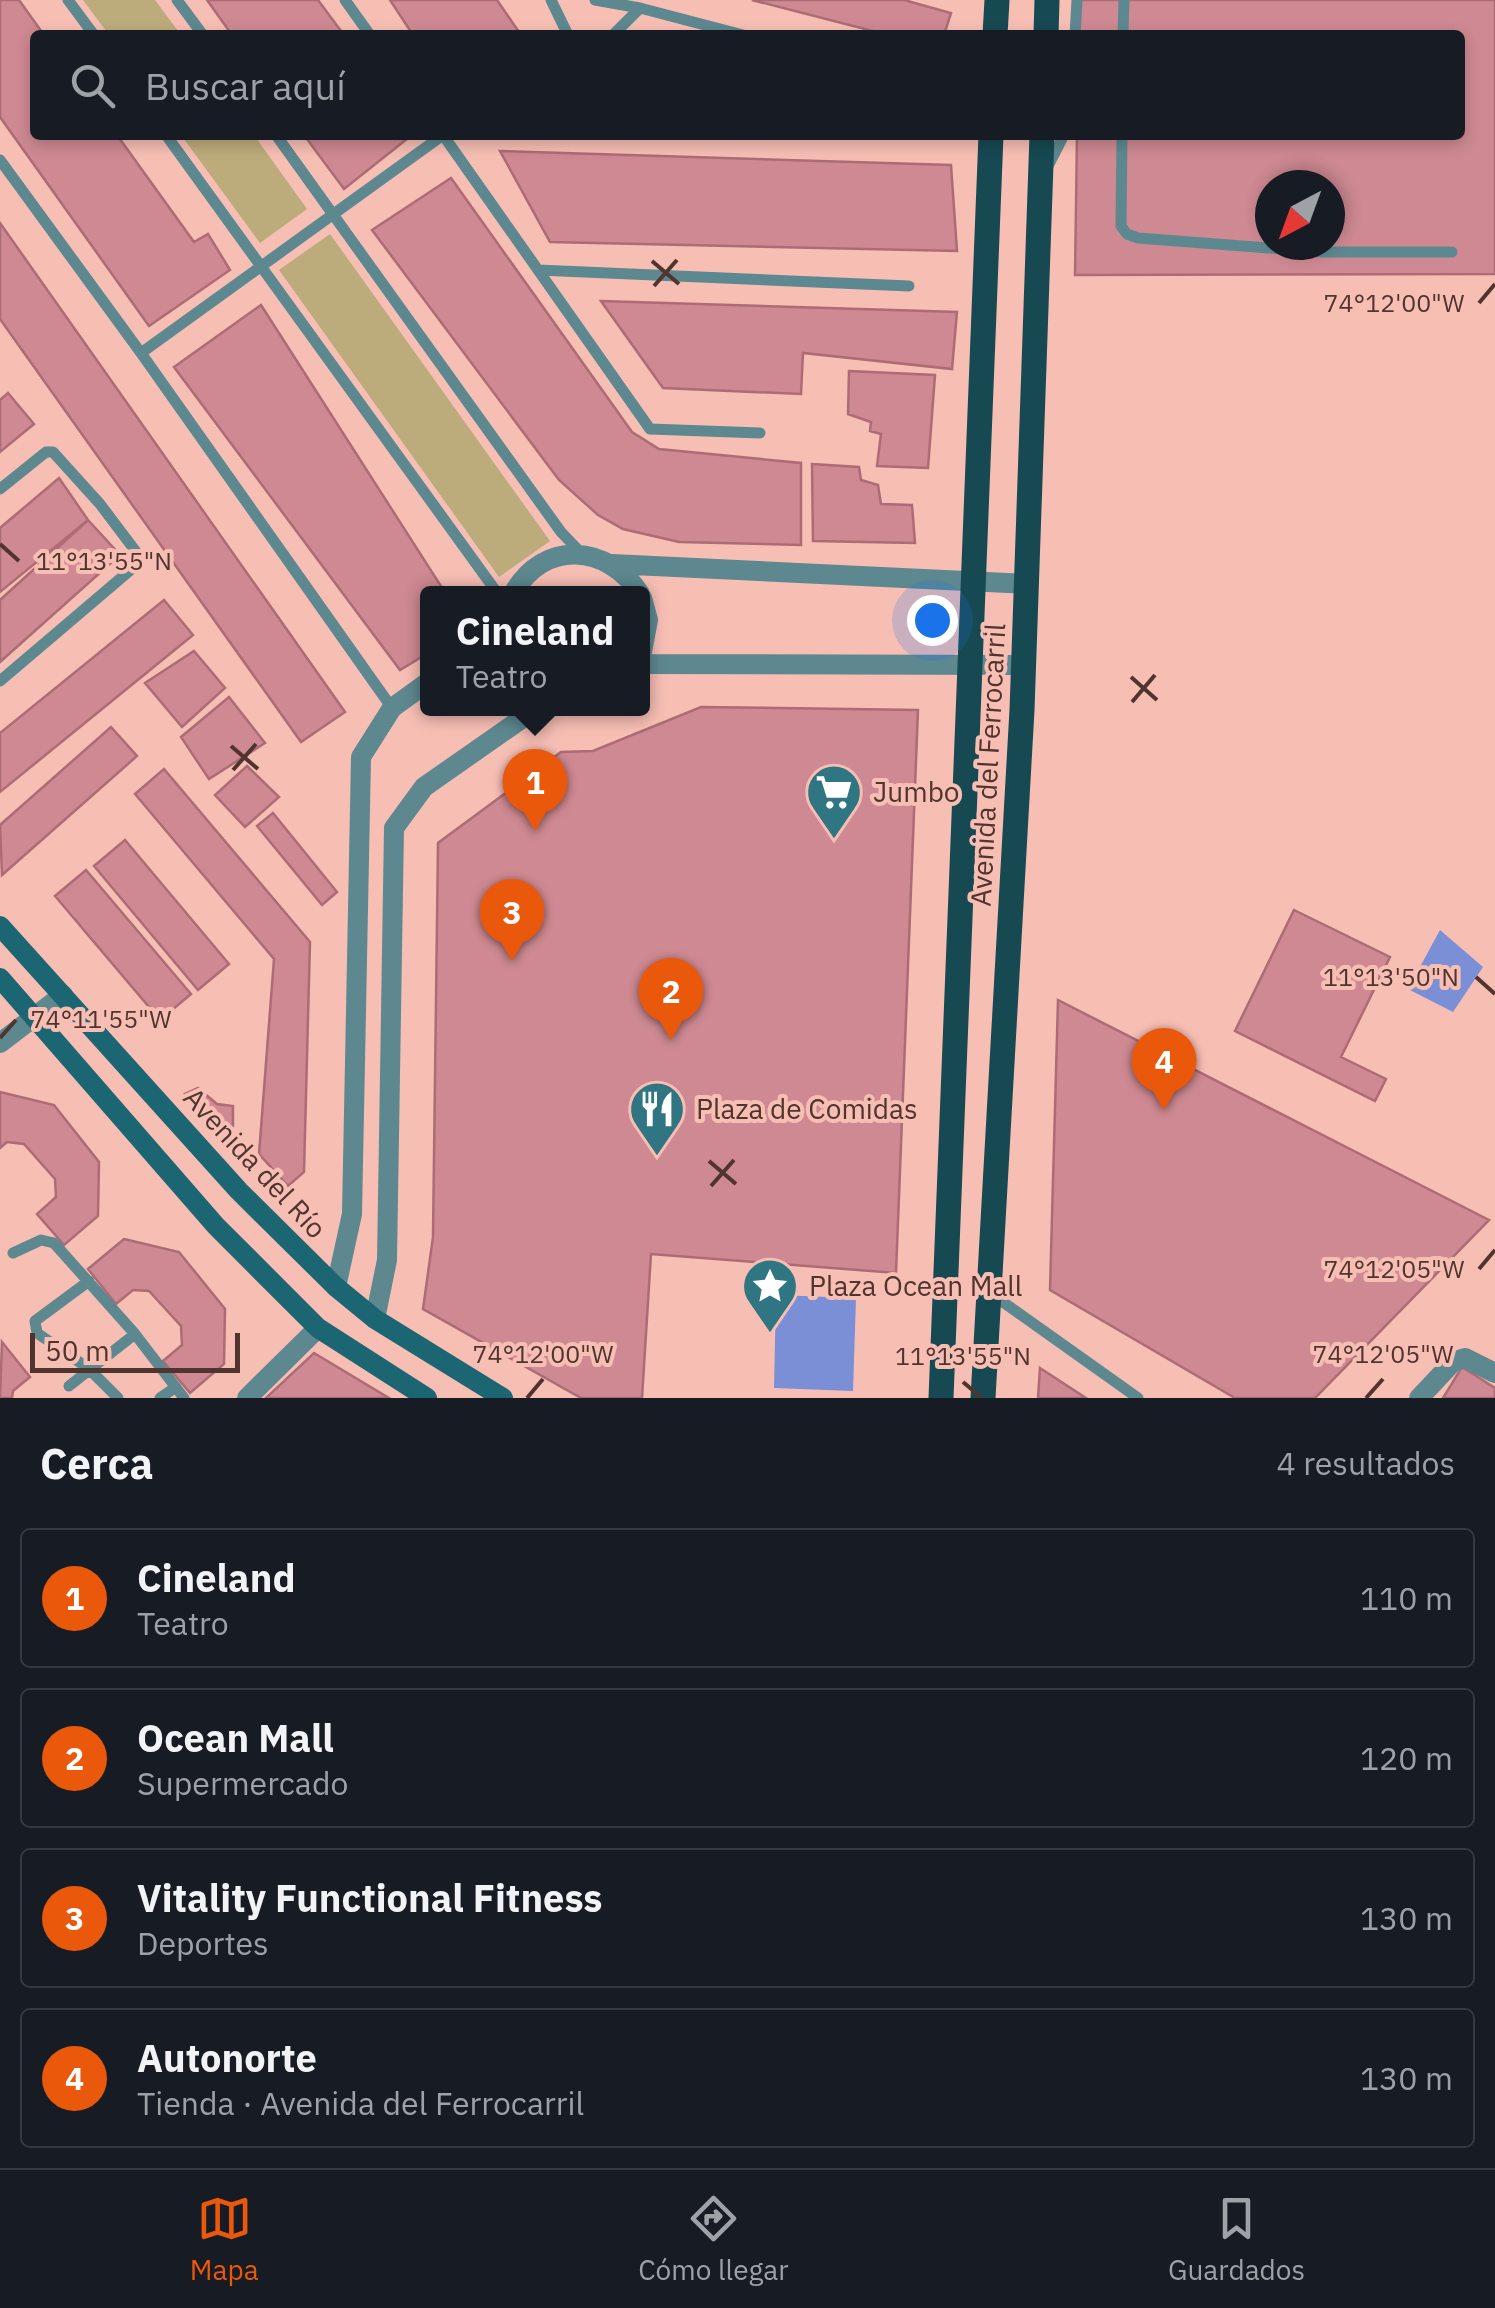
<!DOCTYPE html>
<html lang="es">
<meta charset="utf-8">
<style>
:root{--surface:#171b24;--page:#20242c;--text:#f1f3f6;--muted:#9ea1a6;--line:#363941;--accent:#ea580c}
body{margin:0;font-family:"IBM Plex Sans",sans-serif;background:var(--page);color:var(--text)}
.compass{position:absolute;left:1255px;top:170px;width:90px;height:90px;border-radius:50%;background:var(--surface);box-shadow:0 5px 15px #0003;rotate:221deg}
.scale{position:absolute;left:30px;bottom:25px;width:210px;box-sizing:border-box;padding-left:10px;border:5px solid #50342e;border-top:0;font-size:28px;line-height:35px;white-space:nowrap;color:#50342e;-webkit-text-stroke:8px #f7beb4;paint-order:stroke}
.you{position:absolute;left:932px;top:620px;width:35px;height:35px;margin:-25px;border:8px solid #fff;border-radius:50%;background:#1a73e8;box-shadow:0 0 0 15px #1a73e833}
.badge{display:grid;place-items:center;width:65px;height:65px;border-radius:50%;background:var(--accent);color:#fff;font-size:32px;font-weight:700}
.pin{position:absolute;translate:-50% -82px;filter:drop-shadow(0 2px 5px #0008)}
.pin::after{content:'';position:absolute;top:52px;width:35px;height:30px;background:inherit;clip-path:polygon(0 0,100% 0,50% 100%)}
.popup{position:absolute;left:420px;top:586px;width:230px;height:130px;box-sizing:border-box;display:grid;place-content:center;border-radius:10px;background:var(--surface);filter:drop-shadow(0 2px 8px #0005);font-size:32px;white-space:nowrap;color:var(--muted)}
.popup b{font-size:38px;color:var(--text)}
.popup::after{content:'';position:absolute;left:50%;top:100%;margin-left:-20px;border:20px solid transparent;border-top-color:var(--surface)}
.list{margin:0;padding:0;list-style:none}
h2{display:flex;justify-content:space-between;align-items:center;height:130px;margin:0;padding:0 40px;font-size:42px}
h2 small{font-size:32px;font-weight:400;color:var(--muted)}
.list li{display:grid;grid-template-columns:65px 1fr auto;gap:30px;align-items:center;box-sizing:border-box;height:140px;margin:0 20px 20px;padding:0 20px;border:2px solid var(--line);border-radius:10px}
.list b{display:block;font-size:38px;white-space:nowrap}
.list p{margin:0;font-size:32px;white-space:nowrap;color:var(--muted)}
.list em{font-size:32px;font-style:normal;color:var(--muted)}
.icon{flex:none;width:55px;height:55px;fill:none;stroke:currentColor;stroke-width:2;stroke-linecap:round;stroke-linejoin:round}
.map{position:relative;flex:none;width:1495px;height:1398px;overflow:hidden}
.search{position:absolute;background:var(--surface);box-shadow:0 5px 15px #0003;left:30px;right:30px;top:30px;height:110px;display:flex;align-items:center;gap:25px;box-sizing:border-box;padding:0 35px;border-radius:10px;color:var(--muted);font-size:38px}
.sheet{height:770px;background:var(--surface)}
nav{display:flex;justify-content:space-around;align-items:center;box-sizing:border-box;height:140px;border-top:2px solid var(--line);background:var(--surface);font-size:28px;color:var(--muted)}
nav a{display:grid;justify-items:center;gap:5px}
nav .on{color:var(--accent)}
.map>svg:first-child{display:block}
</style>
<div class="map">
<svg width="1495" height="1398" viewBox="0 0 1495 1398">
<rect width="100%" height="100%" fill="#f7beb4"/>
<!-- green -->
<path fill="#bcab7b" d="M83 0H155L181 35H109Z
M181 135H254L307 209 260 243Z
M330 234 550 541 499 577 279 270Z"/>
<!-- water -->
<path fill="#7a8fd5" d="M1440 930 1483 967 1453 1012 1408 989Z
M776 1295 856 1298 853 1391 774 1388Z"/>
<!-- building -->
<path fill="#ce8992" stroke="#ad6c75" stroke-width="2.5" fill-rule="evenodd" d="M0 0H19L44 35H35V135H117L194 242 208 234 230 270 149 326 0 117Z
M207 0H318L344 35H232Z
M390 0H497L521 35H413Z
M752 0H904L951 13 944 35H888Z
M1078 0H1495V274L1075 275 1077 135H1460V35H1078ZM1270 185H1330V245H1270Z
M304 135H412L344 189Z
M500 151 951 165 957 251 550 242Z
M451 178 632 432 659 449 801 463V545L679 542 623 529 598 515 559 480 372 230Z
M0 223 345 712 301 742 0 319Z
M601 301 957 312 952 369 803 353 801 394 663 388Z
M261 305 446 594H428V653L400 670 174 367Z
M849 371 935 375 928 468 877 466 881 434 870 431 871 422 848 414Z
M8 393 34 424 0 452V400Z
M812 464 859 467 861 480 878 485 881 504 912 505 915 543 813 541Z
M59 478 88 520 0 592V528Z
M88 520 120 555 0 662V600Z
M164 600 193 635 0 792V733Z
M194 651 225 688 182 727 145 683Z
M229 697 265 743 209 779 181 737Z
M701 707 918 710 896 1273 651 1254 642 1398H581L423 1309 433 1237 438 843 561 752 593 751Z
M111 727 137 756 2 875 0 825Z
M247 766 279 797 245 827 215 795Z
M164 769 310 942 304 1172 288 1186 259 1154 274 959 135 794Z
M273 813 337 892 322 905 257 826Z
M125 840 229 964 198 990 94 866Z
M86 870 191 994 160 1020 55 896Z
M1294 910 1390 957 1341 1057 1386 1079 1375 1101 1235 1031Z
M1058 1000 1489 1220 1315 1398H1235L1050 1290Z
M198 1088 217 1104 233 1106V1126L211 1125 185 1094Z
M0 1092 54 1105 99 1162 98 1216 64 1245 37 1214 56 1197 55 1179 24 1144 7 1142 0 1148Z
M124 1239 179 1252 225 1309 224 1364 190 1393 163 1361 182 1345 181 1326 149 1291 133 1290 116 1304 88 1269Z
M2 1342 30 1377 13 1391 12 1398H0Z
M314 1353 389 1398H266Z
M1462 1367 1495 1388V1398H1443Z
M1040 1368 1086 1398H1038Z"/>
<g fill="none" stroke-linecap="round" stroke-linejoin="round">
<!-- lane -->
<path stroke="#5e8890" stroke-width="11" d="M68 0 94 35
M177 0 203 35
M345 0 370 35
M551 0 568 35
M595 0 640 8 743 35
M613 35 640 8
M1075 35 1077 0
M1123 35 1124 0
M166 135 498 594
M276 135 561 532 582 554
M443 135 650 429 760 433
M1122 135 1121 226 1127 234 1138 238 1322 252H1452
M0 160 141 353 392 708
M1046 170 1064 135
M538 270 909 286
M141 353 443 135
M0 489 46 452H53L100 504 140 557 134 567 0 681
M13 1253 41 1240 54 1243 135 1334 184 1398
M89 1281 35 1321 37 1333 88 1368 118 1398
M989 1292 1138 1398
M69 1386 135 1334
M160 1398 176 1387"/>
<!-- street -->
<path stroke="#5e8890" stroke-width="20" d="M612 564 1027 584
M513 594C543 539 608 544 640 594
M642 598 648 620 642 652
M642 664 1024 665
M0 1043 63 995
M336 1287 352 1214 361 757 392 708 428 682
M375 1319 387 1260 394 828 424 787 537 708
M247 1398 318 1328
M1419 1398 1453 1362 1465 1358 1495 1373"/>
<!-- secondary -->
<path stroke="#1b6672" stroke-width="20" d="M0 926 239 1191 336 1287 375 1319 503 1398
M0 978 216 1226 318 1328 427 1398"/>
<!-- primary -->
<path stroke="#174952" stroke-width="25" d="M995 35 997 0
M1046 35 1047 0
M941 1398 991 135
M983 1398 1022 710 1042 135"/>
</g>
<!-- ticks -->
<path fill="none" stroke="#50342e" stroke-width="4" d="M652 261 679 284M654 286 677 260M1479 303 1495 284M0 544 19 561M1131 677 1157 700M1132 702 1155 675M231 746 258 769M233 770 256 744M1476 977 1495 994M0 1038 16 1020M709 1161 736 1184M711 1186 734 1160M1479 1269 1495 1250M963 1382 982 1398M527 1398 543 1379M1366 1398 1383 1379"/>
<!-- icons -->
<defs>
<g id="supermarket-pin" transform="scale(2.875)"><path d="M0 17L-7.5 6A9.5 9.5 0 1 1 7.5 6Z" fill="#307682" stroke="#f7beb4"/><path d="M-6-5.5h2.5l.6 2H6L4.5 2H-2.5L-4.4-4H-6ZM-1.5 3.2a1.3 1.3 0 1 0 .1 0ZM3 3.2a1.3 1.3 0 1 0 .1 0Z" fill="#fff"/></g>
<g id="restaurant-pin" transform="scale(2.875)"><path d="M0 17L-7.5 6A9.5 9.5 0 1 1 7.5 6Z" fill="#307682" stroke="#f7beb4"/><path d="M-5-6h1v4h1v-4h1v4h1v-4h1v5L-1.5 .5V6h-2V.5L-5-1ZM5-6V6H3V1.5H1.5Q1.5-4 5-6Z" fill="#fff"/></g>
<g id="sight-pin" transform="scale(2.875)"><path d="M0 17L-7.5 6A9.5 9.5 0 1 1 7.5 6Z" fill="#307682" stroke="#f7beb4"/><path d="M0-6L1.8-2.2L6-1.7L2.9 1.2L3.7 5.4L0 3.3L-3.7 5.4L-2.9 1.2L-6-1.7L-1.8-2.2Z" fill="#fff"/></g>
</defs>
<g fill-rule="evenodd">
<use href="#supermarket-pin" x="834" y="792"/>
<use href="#restaurant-pin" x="657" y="1109"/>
<use href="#sight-pin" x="770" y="1286"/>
</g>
<g text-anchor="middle" stroke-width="8" stroke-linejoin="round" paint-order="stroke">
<!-- street labels -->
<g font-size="28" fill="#50342e" stroke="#f7beb4">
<text transform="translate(988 765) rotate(-87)" y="10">Avenida del Ferrocarril</text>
<text transform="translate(255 1163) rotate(47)" y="10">Avenida del Río</text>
</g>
<!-- poi labels -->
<g font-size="28" fill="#50342e" stroke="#f7beb4" text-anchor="start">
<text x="873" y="802">Jumbo</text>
<text x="696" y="1119">Plaza de Comidas</text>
<text x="809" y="1296">Plaza Ocean Mall</text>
</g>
</g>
<g font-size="25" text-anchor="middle" fill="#50342e" stroke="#f7beb4" stroke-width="8" stroke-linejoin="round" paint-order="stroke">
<text x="1394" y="312">74°12'00"W</text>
<text x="104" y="570">11°13'55"N</text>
<text x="1391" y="986">11°13'50"N</text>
<text x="101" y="1028">74°11'55"W</text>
<text x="1394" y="1278">74°12'05"W</text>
<text x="543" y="1363">74°12'00"W</text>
<text x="1383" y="1363">74°12'05"W</text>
<text x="963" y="1365">11°13'55"N</text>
</g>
</svg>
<svg class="compass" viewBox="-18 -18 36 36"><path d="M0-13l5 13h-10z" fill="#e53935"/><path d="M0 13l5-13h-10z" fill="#9ea1a6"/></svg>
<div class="scale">50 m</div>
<div class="you"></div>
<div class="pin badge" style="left:535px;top:831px">1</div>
<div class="popup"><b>Cineland</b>Teatro</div>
<div class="pin badge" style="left:671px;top:1040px">2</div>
<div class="pin badge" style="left:512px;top:961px">3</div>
<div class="pin badge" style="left:1164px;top:1110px">4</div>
<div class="search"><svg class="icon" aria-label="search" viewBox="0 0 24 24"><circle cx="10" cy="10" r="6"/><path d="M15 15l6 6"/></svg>Buscar aquí</div>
</div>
<section class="sheet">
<h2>Cerca<small>4 resultados</small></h2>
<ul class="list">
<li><span class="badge">1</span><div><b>Cineland</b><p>Teatro</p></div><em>110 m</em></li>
<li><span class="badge">2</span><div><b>Ocean Mall</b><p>Supermercado</p></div><em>120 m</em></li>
<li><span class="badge">3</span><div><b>Vitality Functional Fitness</b><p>Deportes</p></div><em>130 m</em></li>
<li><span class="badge">4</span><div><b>Autonorte</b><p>Tienda · Avenida del Ferrocarril</p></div><em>130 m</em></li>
</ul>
</section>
<nav>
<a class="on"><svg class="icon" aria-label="map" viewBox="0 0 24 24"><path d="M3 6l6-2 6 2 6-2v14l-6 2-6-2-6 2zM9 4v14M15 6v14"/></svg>Mapa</a>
<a><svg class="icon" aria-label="directions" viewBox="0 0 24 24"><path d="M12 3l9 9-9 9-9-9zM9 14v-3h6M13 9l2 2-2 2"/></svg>Cómo llegar</a>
<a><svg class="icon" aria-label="saved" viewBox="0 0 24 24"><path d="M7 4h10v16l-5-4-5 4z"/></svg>Guardados</a>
</nav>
